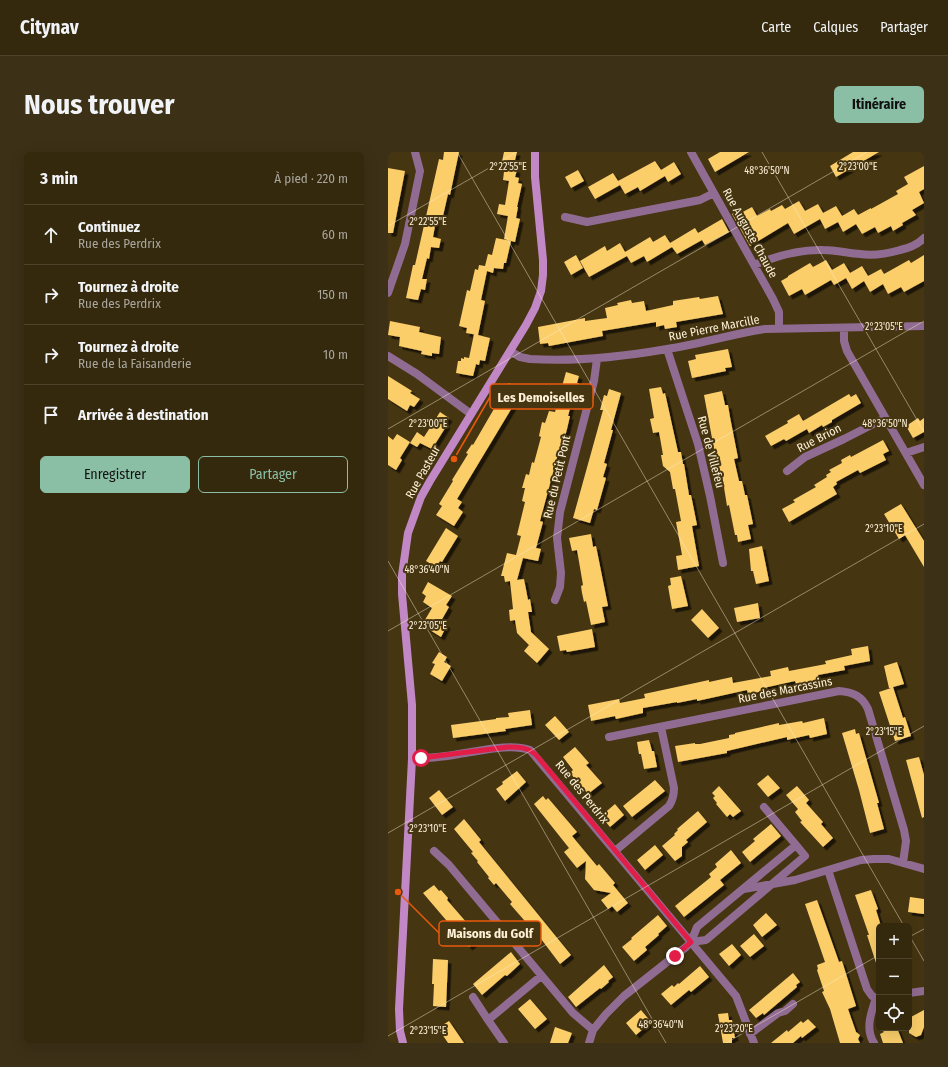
<!DOCTYPE html>
<html lang="fr">
<meta charset="utf-8">
<style>
:root{--surface:#34280d;--page:#3c3016;--text:#f1f3f6;--muted:#a9a69d;--line:#4e442e;--accent:#8abfa5}
body{margin:0;font-family:"Fira Sans Condensed",sans-serif;background:var(--page);color:var(--text)}
.controls{position:absolute;right:12px;bottom:12px;display:grid;overflow:hidden;border-radius:6px;box-shadow:0 4px 16px #0002}
.controls button{width:36px;height:36px;display:grid;place-items:center;padding:0;border:0;border-bottom:1px solid var(--line);background:var(--surface);color:var(--text);font:20px sans-serif}
.stop{position:absolute;width:12px;height:12px;margin:-9px;border:3px solid #e11d48;border-radius:50%;background:#fff}
.stop.end{background:#e11d48;border-color:#fff;box-shadow:0 1px 4px #0008}
.list{margin:0;padding:0;list-style:none}
h2{display:flex;justify-content:space-between;align-items:center;height:52px;margin:0;padding:0 16px;font-size:17px}
h2 small{font-size:13px;font-weight:400;color:var(--muted)}
.list li{display:grid;grid-template-columns:26px 1fr auto;gap:12px;align-items:center;box-sizing:border-box;height:60px;padding:0 16px;border-top:1px solid var(--line)}
.list b{display:block;font-size:15px;white-space:nowrap}
.list p{margin:0;font-size:13px;white-space:nowrap;color:var(--muted)}
.list em{font-size:13px;font-style:normal;color:var(--muted)}
.actions{display:flex;gap:8px;padding:12px 16px}
.actions a{flex:1;padding:9px 0;border:1px solid var(--accent);border-radius:6px;text-align:center;font-size:14px;color:var(--accent)}
.actions .main{background:var(--accent);color:#111}
.icon{flex:none;width:22px;height:22px;fill:none;stroke:currentColor;stroke-width:2;stroke-linecap:round;stroke-linejoin:round}
.map{position:relative;flex:none;width:536px;height:891px;overflow:hidden;border-radius:6px}
header{display:flex;align-items:center;gap:24px;box-sizing:border-box;height:56px;padding:0 20px;background:var(--surface);border-bottom:1px solid var(--line)}
header strong{font-size:19px}
nav{display:flex;gap:22px;margin-inline-start:auto;font-size:14px}
.intro{display:flex;align-items:center;justify-content:space-between;box-sizing:border-box;height:96px;padding:0 24px}
h1{margin:0;font-size:28px}
.button{padding:10px 18px;border-radius:6px;background:var(--accent);color:#111;font-size:14px;font-weight:700}
main{display:flex;gap:24px;padding:0 24px}
aside{flex:1;background:var(--surface);border-radius:6px;box-shadow:0 4px 16px #0002}
.map>svg:first-child{display:block}
</style>
<header>
<strong>Citynav</strong>
<nav><a>Carte</a><a>Calques</a><a>Partager</a></nav>
</header>
<div class="intro"><h1>Nous trouver</h1><a class="button">Itinéraire</a></div>
<main>
<aside>
<h2>3 min<small>À pied · 220 m</small></h2>
<ul class="list">
<li><svg class="icon" aria-label="ahead" viewBox="0 0 24 24"><path d="M12 20V5M6 11l6-6 6 6"/></svg><div><b>Continuez</b><p>Rue des Perdrix</p></div><em>60 m</em></li>
<li><svg class="icon" aria-label="right" viewBox="0 0 24 24"><path d="M7 20v-9h11M14 6l5 5-5 5"/></svg><div><b>Tournez à droite</b><p>Rue des Perdrix</p></div><em>150 m</em></li>
<li><svg class="icon" aria-label="right" viewBox="0 0 24 24"><path d="M7 20v-9h11M14 6l5 5-5 5"/></svg><div><b>Tournez à droite</b><p>Rue de la Faisanderie</p></div><em>10 m</em></li>
<li><svg class="icon" aria-label="arrive" viewBox="0 0 24 24"><path d="M6 21V4h12l-3 4 3 4H6"/></svg><div><b>Arrivée à destination</b></div></li>
</ul>
<div class="actions"><a class="main">Enregistrer</a><a>Partager</a></div>
</aside>
<div class="map">
<svg width="536" height="891" viewBox="0 0 536 891">
<defs>
<filter id="shadow"><feDropShadow dx="3.5" dy="3.5" stdDeviation="0" flood-color="#0009"/></filter>
</defs>
<rect width="100%" height="100%" fill="#453511"/>
<!-- building -->
<path fill="#fbce6b" filter="url(#shadow)" d="M56 0H71L62 43 60 42 55 64 49 63 45 85 53 87 51 96 43 95 41 107 39 106 34 127H39L37 138 33 137 30 148 18 146 25 113H27L51 7 55 8Z
M116 0H129L125 16 129 18 127 25 131 26 130 31 134 32 129 55H130L128 66 132 67 127 90 116 87 120 64 109 62 111 52 117 53 121 29 115 28 116 20 112 19Z
M332 0H361L327 20 320 7Z
M465 0H491L448 25 442 14Z
M267 9 273 18 286 10 293 22 280 30 277 24 252 39 250 35 237 42 232 33 207 47 200 35 225 21 230 29Z
M536 14V37L531 40 536 51 524 58 528 63 514 71 515 73 505 79 503 74 490 81 487 75 474 82 468 72 455 80 450 70 437 77 432 67 406 82 400 71 362 94 344 62 350 59 351 62 364 55 369 64 382 57 383 59 394 53 397 57 411 49 417 59 430 52 435 61 448 54 454 64 466 57 470 63 483 56V57L510 42 508 39 520 32 516 25Z
M0 16 17 19 5 81H0Z
M190 18 196 29 183 36 177 25Z
M334 67 341 80 317 93 314 88 289 102 284 95 259 110 256 104 243 111 239 104 201 125 192 109 217 94 219 99 232 91 237 100 262 85 265 90 277 83 282 91 307 76 310 81Z
M108 86 123 89 118 111H116L115 117 106 116 105 121 99 119 93 148 97 149 90 183 78 181 79 176 71 174 79 138 82 139 87 117 90 118 91 113 97 114 100 102 104 103Z
M188 103 195 116 183 123 176 110Z
M536 103V129L516 140 513 135 500 142 495 132 482 140 476 129 464 137 458 126 446 133 443 128 417 143 414 137 401 144 393 129 400 125V124L422 111 425 115 438 108 444 118 456 111 462 121 474 114 480 124 493 117 496 122 521 108 523 111Z
M330 144 335 162 288 170 289 175 277 177 276 173 268 175V170L214 179 215 184 161 194 160 191 152 192 150 175 197 166V169L219 166 217 156 230 153 229 151 243 148 244 151 256 149 258 159 285 153V149L311 145 312 147Z
M2 169 32 175 31 180 53 185 51 202 44 201V204L33 202 34 199 11 194 12 185 0 183Z
M86 182 102 186 97 209 92 208 91 213 88 212 85 224 68 221 70 209H73V206L76 207V205L81 206Z
M340 197 344 215 337 216 338 219 304 226 300 209 308 207 307 203Z
M178 220 191 224 189 231H191L187 245H185L180 264H182L179 277 172 303 170 302 152 369 155 370 148 396 153 397 150 409 135 406 129 428 136 427 140 448 142 447 144 460H140L143 480 161 497 149 511 136 499 141 493 129 481 127 468 122 469 121 458 125 457 122 429 117 430 116 424H113L119 401 128 403 133 384 129 383 137 350 134 349 137 336H134L138 322 141 323 144 310 146 311 153 285 151 284 154 270 157 271 161 259 167 260Z
M0 224 24 239 22 241 32 247 26 255 22 253 19 259 0 247Z
M121 231 135 239 132 242 136 244 132 251 128 249 69 347 74 350 70 356 75 360 66 374 48 363 54 354 51 352 65 329 64 328 80 302 78 301 84 292 85 293Z
M273 235 275 242 277 241 290 300H293L295 312H296L301 343H303L309 373 304 374 311 414 290 418 288 404 294 403 288 370 293 369 287 337H285L282 320 275 314 273 303H275L271 280 265 281 262 267 266 266 261 237Z
M221 237 233 241 223 278H225L216 311 219 312 215 325 218 326 209 358 206 357 202 371 185 366 215 258H212L216 243 219 244Z
M334 239 337 253H340L342 265 350 306 346 307 351 329H354L357 343H359L365 372 360 373 363 387 350 390 349 383H347L341 353 339 354 334 323 331 324 316 243Z
M461 242 463 245 468 242 473 251 444 268V270L435 275 434 273 421 281 419 277 398 289 396 287 383 294 377 284 400 271 399 269 411 262 415 269Z
M52 260 61 266 57 272 59 273 44 297 32 291 29 295 22 291 29 280 36 285Z
M530 266 532 269 536 266V280L525 286 518 274Z
M9 282 22 290 12 306 14 308 8 318 0 313V284L5 288Z
M495 288 501 299 495 302 498 308 472 321 470 318 448 330 449 332 445 335 449 342 401 370 394 357 407 350 405 348 428 335 426 333 439 325 438 323 443 320 441 318 454 311 453 308 462 303 463 305Z
M513 352 536 389V415L517 383 511 387 496 362Z
M58 376 70 384 54 410 52 409 48 415 38 409Z
M203 382 205 395 208 394 220 454 214 455 217 470 203 473 198 449 196 450 194 441 193 434 195 433 189 398 184 399 181 386Z
M374 394 381 429 368 432 365 419H363L361 397Z
M293 424 300 454 284 457 280 434 283 433 282 426Z
M40 430 64 444 58 453 61 455 53 469 59 473 53 485 34 473 44 456 35 450 38 444 34 441Z
M370 451 372 466 349 470 346 456Z
M314 457 331 476 320 486 303 468Z
M204 477 207 495 179 500 178 498 172 499 169 484Z
M480 494 482 509 456 514 457 518 430 523 431 528 408 532 407 529 380 535 376 536V539L360 542 359 538 309 549V547L289 551V550L255 556V561L228 567 227 564 203 569 200 553 231 547 232 551 257 546 256 542 321 528V530L344 525 345 531 383 524 382 519 400 515 401 519 438 512 437 509 464 503 463 497Z
M51 500 59 505 56 510 63 514 54 529 42 522 47 512 44 511Z
M509 510 516 532 505 535 515 566 517 565 523 584 507 589 491 540 503 536H501L496 514Z
M142 558 144 573 117 577 118 579 65 586 63 573 108 567V566L121 565 120 561Z
M167 564 181 580 171 588 157 573Z
M436 566 439 582 422 586 421 583 399 588V585L339 599V601L290 610 287 594 307 591V592H312L341 586V583L347 582V581L391 571V573L414 569 415 571Z
M467 577 468 582 471 581 491 651H489L496 677 482 681 471 638 454 581Z
M261 588 264 599H266L269 615 256 617 253 602H251L249 590Z
M187 595 201 611 198 613 214 631 200 642 182 621 185 618 175 605Z
M531 605 536 623V665L534 666 518 608Z
M129 619 138 630 117 649 108 637 115 632 114 630Z
M380 623 392 636 380 645 369 632Z
M267 628 277 639 244 665 235 654Z
M331 634 353 659 345 665 342 662 339 665 328 652 329 651 325 646 327 644 324 641Z
M409 634 421 648 418 651 435 670 433 672 445 686 435 695 412 670 414 669 407 660 410 657 398 643Z
M51 638 65 655 54 663 41 646Z
M155 644 158 648 160 646 189 680 184 684 209 714 211 712 227 731 225 733 240 751 229 760 224 754 220 757 213 748 223 741 206 738 197 727 198 709 189 716 176 700 181 696 146 652Z
M227 652 236 663 222 675 213 664Z
M310 659 319 670 298 688 300 690 294 695V704L287 709 274 694 287 683 286 682 290 678 289 677Z
M76 667 93 688 91 690 183 803 172 812 144 775 143 776 122 752 124 750 108 731 106 733 100 726 101 725 89 710 90 709 83 701 85 700 66 677Z
M383 672 393 684 362 710 354 700 367 689 365 687Z
M267 693 275 703 257 718 249 708Z
M343 698 353 711 332 728 336 733 296 765 287 754 323 725 321 722 329 715 327 712Z
M46 733 51 739 53 738 60 746 59 748 92 786 81 795 35 741Z
M483 738 490 757 488 758 493 774H491V814H489L479 783H481L467 743Z
M522 745 536 747V762L520 760Z
M429 748 451 810 454 809 468 854 460 857 468 880 472 883 470 887 472 891H452L442 857 434 840 436 839 429 818 430 817 429 813 437 810 417 752Z
M378 761 389 773 374 785 365 773Z
M270 763 279 774 270 782 271 783 257 795 259 798 246 809 234 795 244 787 243 786Z
M366 782 376 794 362 805 352 794Z
M344 792 353 803 341 814 331 802Z
M123 800 132 812 119 824 117 823 94 843 85 832Z
M45 807 60 808 58 855 45 854 46 832H44Z
M216 813 225 825 220 829 221 830 213 837 212 836 188 855 180 845Z
M312 814 321 825 303 840 301 838 283 853 273 842 284 833 286 835 290 831 291 832Z
M405 821 412 830 408 833 409 835 376 863 375 861 368 866 361 858Z
M142 847 159 867 147 877 130 857Z
M253 858 263 870 248 883 238 871Z
M536 858V875L533 883 528 885 521 881V866Z
M340 861 341 868H344L347 886H344V891H335L330 862Z
M420 867 428 875 414 886 413 884 405 891H383L399 878 400 880 413 869 415 871Z
M61 869 76 891H60L50 876Z
M167 875 184 881 180 891H162Z
M503 876H509L515 891H495L492 882 496 880 495 879Z"/>
<g fill="none" stroke-linecap="round" stroke-linejoin="round">
<!-- street -->
<path stroke="#916c92" stroke-width="8" d="M303 0 385 147 391 160V176
M177 65 199 70 312 48 326 41
M366 113C386 105 413 97 435 98 447 98 460 101 472 102 486 104 498 102 512 98 521 96 529 93 536 86
M0 141 17 92 32 19 27 0
M456 176V189L459 199 536 333
M279 197 310 292 322 344 335 411
M122 199 132 205 142 207C188 210 233 205 279 197 312 192 344 182 377 177L536 174
M0 204 29 222 83 262
M518 301 536 295
M399 319 417 305 456 287 497 266
M167 448 172 435 173 421 169 386 172 360 206 229 209 207
M221 585 451 539C465 540 474 544 480 557L516 678 518 689 515 711
M24 607C40 606 56 605 71 602 93 599 122 591 142 598L348 844 366 891
M376 655 408 693
M46 699 61 713 185 861 205 878
M227 699 281 654C285 648 286 644 286 636L273 575
M440 718 479 837 484 844 491 847
M356 737 407 728 473 708 486 707H501L536 717
M521 841 536 839
M85 845 100 868 116 891
M100 868 153 824
M362 882 390 861 397 859 405 852
M201 891 205 878 218 862 236 844 298 795 303 790 309 775 408 693 417 704 318 788 303 790
M486 891C477 877 483 861 488 846"/>
<!-- secondary -->
<path stroke="#c288c5" stroke-width="8" d="M15 891 12 879 11 857 24 607V553L14 442V423L20 381 33 345 42 329 138 173 147 156 153 139 155 123V108L147 25V0"/>
</g>
<g fill="none" stroke-linecap="round" stroke-linejoin="round">
<!-- route -->
<path stroke="#e11d48" stroke-width="5" d="M33 606 120 595C132 595 140 595 149 604L303 790 287 804"/>
</g>
<!-- ticks -->
<path fill="none" stroke="#fdf0d6" stroke-width="1" stroke-opacity="0.45" d="M69 0 516 774M374 0 536 280M0 74 129 0M0 277 479 0M0 409 278 891M0 479 536 169M0 681 536 372M521 783 536 809M521 785 536 777M0 884 536 574M338 891 491 803"/>
<g text-anchor="middle" stroke-width="4" stroke-linejoin="round" paint-order="stroke">
<!-- street labels -->
<g font-size="12" fill="#fdf0d6" stroke="#453511">
<text transform="translate(362 81) rotate(61)" y="4">Rue Auguste Chaude</text>
<text transform="translate(326 176) rotate(-11)" y="4">Rue Pierre Marcille</text>
<text transform="translate(431 286) rotate(-27)" y="4">Rue Brion</text>
<text transform="translate(323 300) rotate(75)" y="4">Rue de Villefeu</text>
<text transform="translate(35 320) rotate(-61)" y="4">Rue Pasteur</text>
<text transform="translate(169 325) rotate(-77)" y="4">Rue du Petit Pont</text>
<text transform="translate(397 538) rotate(-11)" y="4">Rue des Marcassins</text>
<text transform="translate(194 640) rotate(51)" y="4">Rue des Perdrix</text>
</g>
</g>
<g font-size="10" text-anchor="middle" fill="#fdf0d6" stroke="#453511" stroke-width="4" stroke-linejoin="round" paint-order="stroke">
<text x="120" y="18">2°22'55"E</text>
<text x="470" y="18">2°23'00"E</text>
<text x="379" y="22">48°36'50"N</text>
<text x="40" y="73">2°22'55"E</text>
<text x="496" y="178">2°23'05"E</text>
<text x="40" y="275">2°23'00"E</text>
<text x="497" y="275">48°36'50"N</text>
<text x="496" y="380">2°23'10"E</text>
<text x="39" y="421">48°36'40"N</text>
<text x="40" y="477">2°23'05"E</text>
<text x="496" y="583">2°23'15"E</text>
<text x="40" y="680">2°23'10"E</text>
<text x="273" y="876">48°36'40"N</text>
<text x="346" y="880">2°23'20"E</text>
<text x="40" y="882">2°23'15"E</text>
</g>
<!-- callouts -->
<path fill="none" stroke="#e8590c" stroke-width="1.5" d="M66 307L102 245M10 740L51 781"/>
<g fill="#e8590c" stroke="#453511" stroke-width="1.5">
<circle cx="66" cy="307" r="4"/>
<circle cx="10" cy="740" r="4"/>
</g>
<g fill="#453511" stroke="#e8590c" stroke-width="1.5">
<rect x="102" y="232" width="103" height="25" rx="4"/>
<rect x="51" y="769" width="102" height="25" rx="4"/>
</g>
<g font-size="13" text-anchor="middle" font-weight="bold" fill="#fdf0d6">
<text x="153" y="250">Les Demoiselles</text>
<text x="102" y="786">Maisons du Golf</text>
</g>
</svg>
<div class="controls">
<button>+</button>
<button>−</button>
<button><svg class="icon" aria-label="locate" viewBox="0 0 24 24"><circle cx="12" cy="12" r="6"/><path d="M12 2v4M12 18v4M2 12h4M18 12h4"/></svg></button>
</div>
<div class="stop" style="left:33px;top:606px"></div>
<div class="stop end" style="left:287px;top:804px"></div>
</div>
</main>
